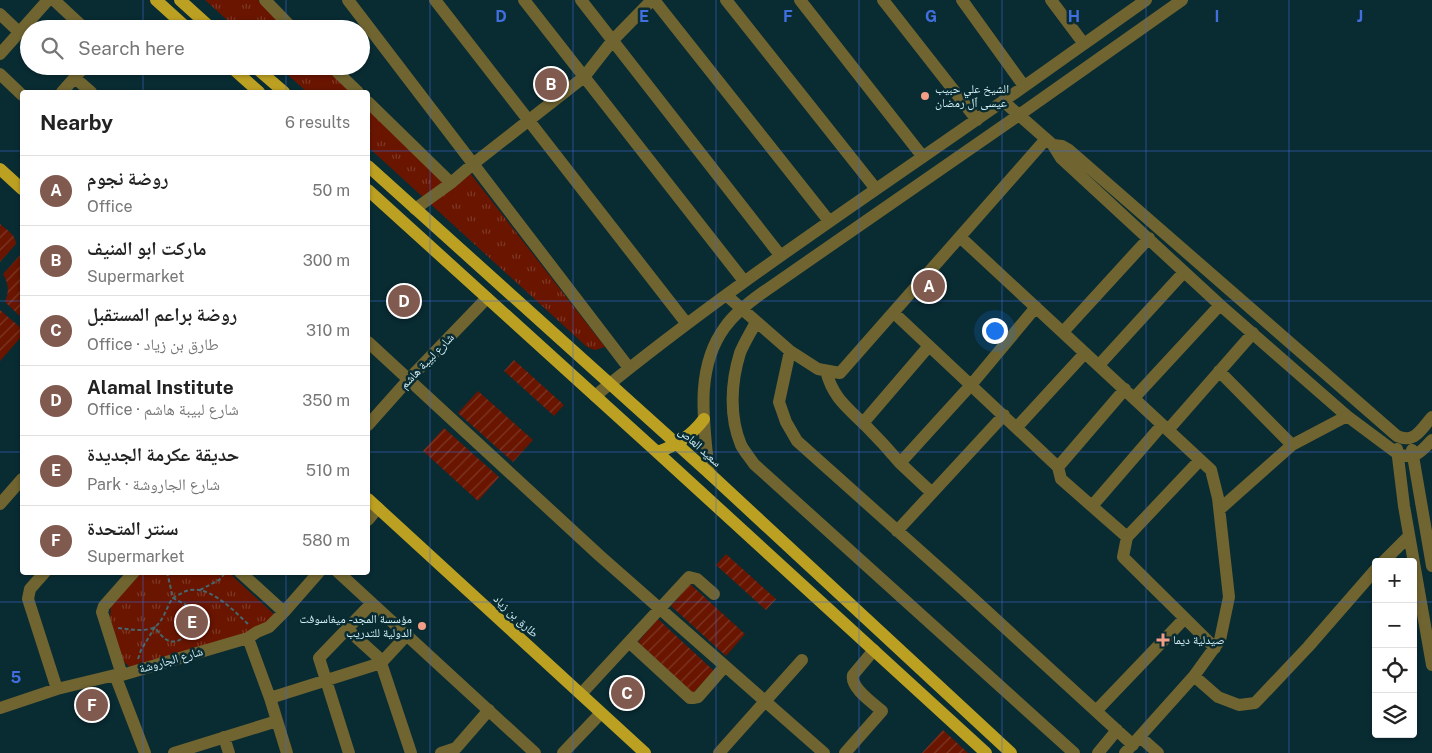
<!DOCTYPE html>
<meta charset="utf-8">
<style>
:root{--surface:#fff;--page:#f2f2f2;--text:#222;--muted:#767676;--line:#e0e0e0;--accent:#805a4f}
body{margin:0;font-family:"Public Sans","Noto Naskh Arabic",sans-serif;background:var(--page);color:var(--text)}
.controls{position:absolute;right:15px;bottom:15px;display:grid;overflow:hidden;border-radius:5px;box-shadow:0 1px 4px #0004}
.controls button{width:45px;height:45px;display:grid;place-items:center;padding:0;border:0;border-bottom:1px solid var(--line);background:var(--surface);color:var(--text);font:25px sans-serif}
.you{position:absolute;left:994px;top:330px;width:18px;height:18px;margin:-12px;border:4px solid #fff;border-radius:50%;background:#1a73e8;box-shadow:0 0 0 8px #1a73e833}
.badge{display:grid;place-items:center;width:32px;height:32px;border-radius:50%;background:var(--accent);color:#fff;font-size:16px;font-weight:700}
.pin{position:absolute;translate:-50% -50%;border:2px solid #fff;box-shadow:0 1px 5px #0006}
.list{margin:0;padding:0;list-style:none}
h2{display:flex;justify-content:space-between;align-items:center;height:65px;margin:0;padding:0 20px;font-size:21px}
h2 small{font-size:16px;font-weight:400;color:var(--muted)}
.list li{display:grid;grid-template-columns:32px 1fr auto;gap:15px;align-items:center;box-sizing:border-box;height:70px;padding:0 20px;border-top:1px solid var(--line)}
.list b{display:block;font-size:19px;white-space:nowrap}
.list p{margin:0;font-size:16px;white-space:nowrap;color:var(--muted)}
.list em{font-size:16px;font-style:normal;color:var(--muted)}
.icon{flex:none;width:28px;height:28px;fill:none;stroke:currentColor;stroke-width:2;stroke-linecap:round;stroke-linejoin:round}
.map{position:relative;flex:none;width:1432px;height:753px;overflow:hidden}
.search{position:absolute;background:var(--surface);box-shadow:0 1px 4px #0004;left:20px;top:20px;width:350px;height:55px;display:flex;align-items:center;gap:12px;box-sizing:border-box;padding:0 18px;border-radius:28px;color:var(--muted);font-size:19px}
.panel{position:absolute;background:var(--surface);box-shadow:0 1px 4px #0004;left:20px;top:90px;width:350px;height:485px;border-radius:5px}
.map>svg:first-child{display:block}
</style>
<div class="map">
<svg width="1432" height="753" viewBox="0 0 1432 753">
<defs>
<pattern id="park-tufts" width="24" height="20" patternUnits="userSpaceOnUse" patternTransform="scale(1.25)"><rect width="24" height="20" fill="#691500"/><path d="M3 7l-1-3M5 7V3M7 7l1-3M15 17l-1-3M17 17v-4M19 17l1-3" fill="none" stroke="#7e3826"/></pattern>
<pattern id="garden-furrows" width="10" height="10" patternUnits="userSpaceOnUse" patternTransform="scale(1.25)"><rect width="10" height="10" fill="#691500"/><path d="M-1 1l2-2M0 10L10 0M9 11l2-2" fill="none" stroke="#7e3826"/></pattern>
</defs>
<rect width="100%" height="100%" fill="#092b32"/>
<!-- park -->
<path fill="url(#park-tufts)" d="M205 0H258L287 29H237Z
M278 66H326L353 92H307Z
M368 106 452 188 470 173 605 347 595 350 587 347 368 147Z
M142 572 229 573 276 616 269 627 134 671 123 661 110 618 111 606Z"/>
<!-- garden -->
<path fill="url(#garden-furrows)" d="M0 224C7 230 16 235 16 244L0 262Z
M22 253V318L5 302C9 292 9 284 3 274Z
M0 310 21 328 22 336 0 361Z
M514 360 564 405 554 416 504 371Z
M478 391 533 440 513 462 458 413Z
M444 428 499 477 478 501 423 451Z
M726 554 776 599 766 610 716 565Z
M690 584 745 634 726 656 671 606Z
M658 619 714 671 693 693 638 642Z
M943 730 968 753H922Z"/>
<g fill="none" stroke-linecap="round" stroke-linejoin="round">
<!-- path -->
<path stroke="#46676e" stroke-width="2" stroke-dasharray="4 2.5" stroke-linecap="butt" d="M200 590 219 580 226 572
M118 628C130 629 142 632 153 628 163 623 166 608 172 599 175 596 179 595 182 593 205 580 232 609 248 624
M138 659 141 650 155 627C169 649 180 644 195 626L194 614 186 605 173 598 167 572"/>
<!-- minor -->
<path stroke="#706430" stroke-width="12" d="M54 0 85 29
M265 0 293 29
M348 0 629 368
M435 0 687 324
M524 0 744 281
M581 0 780 255
M654 0 829 221
M726 0 876 189
M800 0 923 157
M883 0 977 120
M962 0 1024 86
M1051 0 1084 44
M0 14 19 32
M0 54 48 0
M331 66 358 92
M0 74 22 95
M75 78 91 92
M62 92 85 66
M1003 101 1053 145 1061 158 1220 305 1347 416 1398 454C1415 460 1421 452 1432 440
M368 102 451 183
M1053 145 1062 146 1069 150 1397 436C1415 444 1421 429 1432 417
M415 209 451 183 473 164 584 77 613 40 652 0
M960 237 1211 470 1218 498 1229 597 1220 640 1194 676 1125 753
M726 295 790 351 818 369 840 373 1046 139
M894 313 1058 467 1061 479 1127 537 1123 557 1215 648
M756 322C751 332 744 343 740 353 731 382 729 416 741 445 744 451 750 458 754 464L1074 753
M1063 332 1149 238
M368 342 600 556 824 753
M790 351 779 402 786 422 797 441 966 592 1133 745
M1099 365 1184 272
M826 371C833 398 847 407 866 426 878 438 889 450 900 463L971 385 1036 307
M1219 371 1292 445
M595 396C717 296 847 210 976 120 1033 81 1089 40 1146 0
M1134 398 1220 305
M863 423 929 346
M368 425 409 379 487 298
M1017 427 1085 353
M1168 430 1253 333
M1397 449 1404 506 1432 665
M1412 450 1432 566
M900 463 932 493
M1058 467 1125 389
M709 473C704 424 694 369 725 327 735 313 748 303 762 293L1019 115 1182 0
M0 504 22 479
M1092 506 1162 425
M1220 509 1292 445 1347 416
M368 520 378 508
M897 531 1004 415
M1127 537 1200 460
M1383 562 1409 536
M45 572 30 589 28 599 57 689
M240 572 284 612
M338 572 535 753
M406 636 381 663 411 753
M248 638 270 698 287 753
M629 642 690 698H693L698 697 725 666
M115 675 145 753
M122 675 102 612 104 606 134 572
M1194 676 1218 697 1239 705 1255 703 1308 647 1376 569
M581 694 689 577 697 579 714 594
M270 698 381 663 379 658 347 629
M0 708 57 689 115 675H122L248 638 257 632 269 627 284 612 319 572
M1096 711 1185 618
M224 737 229 753
M1140 737 1158 753
M174 753 277 721
M349 753 319 658 372 603
M441 753 456 748 489 710
M563 753 601 713
M719 753 802 660
M845 753 882 711C873 703 850 688 853 675L874 650
M1098 753 1117 730"/>
<!-- major -->
<path stroke="#bca022" stroke-width="12" d="M156 0 188 29
M180 0 212 29
M230 66 259 92
M254 66 284 92
M368 166 709 473 1011 753
M0 169 22 189
M368 190 657 452 986 753
M657 452C677 446 691 436 704 419
M368 499 645 753"/>
</g>
<!-- grid -->
<path fill="none" stroke="#416fdf" stroke-width="1" stroke-opacity="0.55" d="M143 0V29M286 0V29M430 0V753M573 0V753M716 0V753M859 0V753M1002 0V753M1146 0V753M1289 0V753M143 66V92M286 66V92M0 151H22M368 151H1432M0 301H22M368 301H1432M0 452H22M368 452H1432M143 572V753M286 572V753M0 602H1376M1413 602H1432"/>
<!-- markers -->
<g fill="#f49e87" stroke="#092b32" stroke-width="2">
<circle cx="925" cy="96" r="5"/>
<circle cx="422" cy="626" r="5"/>
<path d="M1160.5 632.5h5v5h5v5h-5v5h-5v-5h-5v-5h5z"/>
</g>
<g text-anchor="middle" stroke-width="5" stroke-linejoin="round" paint-order="stroke">
<!-- poi labels -->
<g font-size="12" fill="#d3f1f9" stroke="#092b32" text-anchor="start">
<text x="935" y="93">الشيخ علي حبيب<tspan x="935" dy="14">عيسى ٱل رمضان</tspan></text>
<text x="412" y="623" text-anchor="end">مؤسسة المجد - ميغاسوفت<tspan x="412" dy="14">الدولية للتدريب</tspan></text>
<text x="1173" y="644">صيدلية ديما</text>
</g>
<!-- street labels -->
<g font-size="12" fill="#d3f1f9" stroke="#092b32">
<text transform="translate(427 361) rotate(-46)" y="4">شارع لبيبة هاشم</text>
<text transform="translate(700 447) rotate(42)" y="4">سعيد العاص</text>
<text transform="translate(516 616) rotate(43)" y="4">طارق بن زياد</text>
<text transform="translate(171 660) rotate(-16)" y="4">شارع الجاروشة</text>
</g>
</g>
<g font-size="16" text-anchor="middle" font-weight="bold" fill="#416fdf" stroke="#092b32" stroke-width="5" stroke-linejoin="round" paint-order="stroke">
<text x="501" y="22">D</text>
<text x="644" y="22">E</text>
<text x="788" y="22">F</text>
<text x="931" y="22">G</text>
<text x="1074" y="22">H</text>
<text x="1217" y="22">I</text>
<text x="1360" y="22">J</text>
<text x="16" y="683">5</text>
</g>
</svg>
<div class="controls">
<button>+</button>
<button>−</button>
<button><svg class="icon" aria-label="locate" viewBox="0 0 24 24"><circle cx="12" cy="12" r="6"/><path d="M12 2v4M12 18v4M2 12h4M18 12h4"/></svg></button>
<button><svg class="icon" aria-label="layers" viewBox="0 0 24 24"><path d="M12 4l9 5-9 5-9-5zM3 14l9 5 9-5"/></svg></button>
</div>
<div class="you"></div>
<div class="pin badge" style="left:929px;top:286px">A</div>
<div class="pin badge" style="left:551px;top:84px">B</div>
<div class="pin badge" style="left:627px;top:693px">C</div>
<div class="pin badge" style="left:404px;top:301px">D</div>
<div class="pin badge" style="left:192px;top:622px">E</div>
<div class="pin badge" style="left:92px;top:705px">F</div>
<div class="search"><svg class="icon" aria-label="search" viewBox="0 0 24 24"><circle cx="10" cy="10" r="6"/><path d="M15 15l6 6"/></svg>Search here</div>
<section class="panel">
<h2>Nearby<small>6 results</small></h2>
<ul class="list">
<li><span class="badge">A</span><div><b>روضة نجوم</b><p>Office</p></div><em>50 m</em></li>
<li><span class="badge">B</span><div><b>ماركت ابو المنيف</b><p>Supermarket</p></div><em>300 m</em></li>
<li><span class="badge">C</span><div><b>روضة براعم المستقبل</b><p>Office · طارق بن زياد</p></div><em>310 m</em></li>
<li><span class="badge">D</span><div><b>Alamal Institute</b><p>Office · شارع لبيبة هاشم</p></div><em>350 m</em></li>
<li><span class="badge">E</span><div><b>حديقة عكرمة الجديدة</b><p>Park · شارع الجاروشة</p></div><em>510 m</em></li>
<li><span class="badge">F</span><div><b>سنتر المتحدة</b><p>Supermarket</p></div><em>580 m</em></li>
</ul>
</section>
</div>
